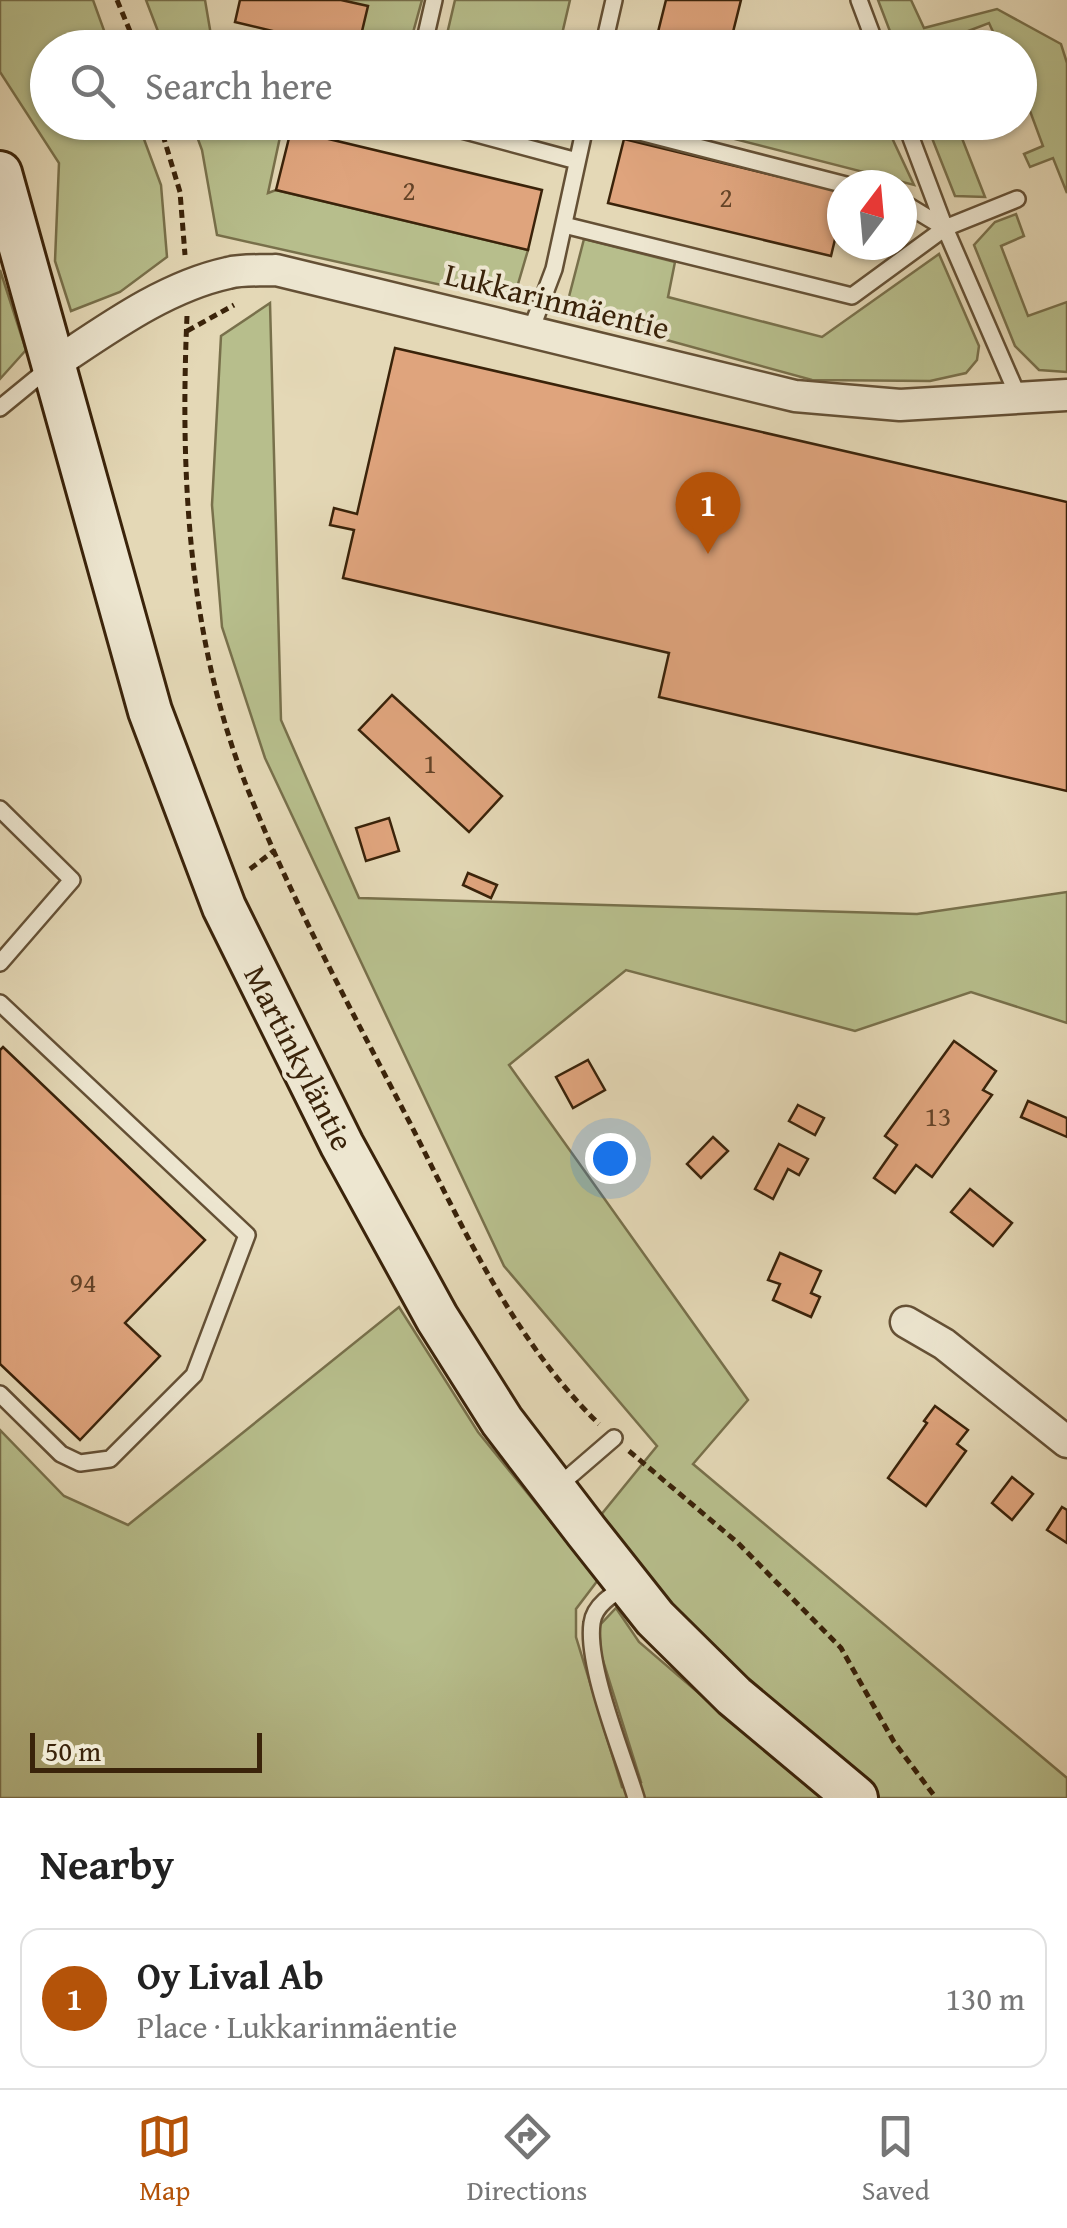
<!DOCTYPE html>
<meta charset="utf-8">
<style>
:root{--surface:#fff;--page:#f6f6f6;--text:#222;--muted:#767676;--line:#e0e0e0;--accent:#b45309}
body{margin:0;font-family:"Gentium Book Plus",serif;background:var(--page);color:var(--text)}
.compass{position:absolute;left:827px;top:170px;width:90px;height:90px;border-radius:50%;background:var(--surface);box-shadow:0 2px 8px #0004;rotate:16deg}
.scale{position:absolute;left:30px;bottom:25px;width:232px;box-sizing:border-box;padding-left:10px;border:5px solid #3a230a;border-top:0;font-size:28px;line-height:35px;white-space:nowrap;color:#3a230a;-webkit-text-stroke:8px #ede6d0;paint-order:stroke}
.you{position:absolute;left:610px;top:1158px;width:35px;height:35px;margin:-25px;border:8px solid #fff;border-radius:50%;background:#1a73e8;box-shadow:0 0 0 15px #1a73e833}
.badge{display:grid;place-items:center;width:65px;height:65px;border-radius:50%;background:var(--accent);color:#fff;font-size:32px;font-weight:700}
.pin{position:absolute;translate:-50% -82px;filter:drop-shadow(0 2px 5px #0008)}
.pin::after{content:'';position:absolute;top:52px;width:35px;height:30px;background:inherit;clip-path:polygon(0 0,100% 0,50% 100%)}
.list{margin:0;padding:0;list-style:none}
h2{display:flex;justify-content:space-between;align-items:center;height:130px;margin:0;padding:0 40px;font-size:42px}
h2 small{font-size:32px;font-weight:400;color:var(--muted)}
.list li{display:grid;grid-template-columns:65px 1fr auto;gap:30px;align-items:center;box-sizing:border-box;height:140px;margin:0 20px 20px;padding:0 20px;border:2px solid var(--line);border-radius:20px}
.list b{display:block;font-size:38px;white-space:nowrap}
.list p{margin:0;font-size:32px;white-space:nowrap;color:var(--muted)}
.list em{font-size:32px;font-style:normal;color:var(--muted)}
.icon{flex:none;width:55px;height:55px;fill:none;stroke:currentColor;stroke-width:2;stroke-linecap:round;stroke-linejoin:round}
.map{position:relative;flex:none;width:1067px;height:1798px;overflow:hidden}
.search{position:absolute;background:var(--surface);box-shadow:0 2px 8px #0004;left:30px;right:30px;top:30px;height:110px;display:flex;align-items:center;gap:25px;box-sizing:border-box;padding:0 35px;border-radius:55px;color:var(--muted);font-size:38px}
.sheet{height:290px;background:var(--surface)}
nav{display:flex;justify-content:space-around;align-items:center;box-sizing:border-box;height:140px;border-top:2px solid var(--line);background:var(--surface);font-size:28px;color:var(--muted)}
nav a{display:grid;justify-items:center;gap:5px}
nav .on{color:var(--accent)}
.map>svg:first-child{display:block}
</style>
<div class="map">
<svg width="1067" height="1798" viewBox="0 0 1067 1798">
<rect width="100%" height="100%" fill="#e4d8b6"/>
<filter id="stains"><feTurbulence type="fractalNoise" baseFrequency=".002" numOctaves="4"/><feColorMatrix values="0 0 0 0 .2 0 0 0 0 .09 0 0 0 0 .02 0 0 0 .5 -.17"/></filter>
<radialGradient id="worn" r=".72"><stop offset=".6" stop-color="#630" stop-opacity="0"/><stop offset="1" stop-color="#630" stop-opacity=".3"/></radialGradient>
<!-- green -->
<path fill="#b7be8c" stroke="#78704b" stroke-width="2.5" d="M0 0H93L110 47 48 48V122L138 123 161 185 167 257 120 292 71 311 55 261 59 163 0 72Z
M146 0H205L213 47H164Z
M341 0H422L409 47H358L367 7Z
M455 0H570L559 47H444Z
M878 0H911L924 28 997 9 1061 44 1067 63V193L1053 158 1030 167 1024 154 1043 146 1020 84V48L1000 47 989 23 926 47H896Z
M192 123H283L268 193 276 190 528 250 513 301 217 235 202 150Z
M672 123H885L914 185Z
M926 123H956L985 197 955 196Z
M1016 214 1024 236 1001 246 1028 316 1067 302V372L1039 370 1015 346 974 245 995 222Z
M584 239 675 262 668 297 822 337 939 254 979 346 977 360 966 373 930 381 812 380 565 312Z
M0 270 26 350 0 379Z
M270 303 281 720 359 898 917 914 1067 892V1023L971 992 855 1031 626 970 509 1065 748 1400 693 1464 1067 1778V1798H856L587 1532 657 1446 504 1266 265 758 222 627 212 505 221 336Z
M399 1307 478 1432 598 1580 576 1609V1637L622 1787 641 1782 601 1654 599 1626 616 1608 639 1642 821 1798H0V1430L64 1496 128 1525Z"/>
<!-- building -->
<path fill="#dfa47d" stroke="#3a230a" stroke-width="2.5" d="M240 0H341L368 6 358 48H343L235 22Z
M666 0H741L729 48H654Z
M291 130 542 190 528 250 276 190Z
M624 139 842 192V210L831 256 608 203Z
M395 348 1067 502V791L659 697 669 653 343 578 354 530 330 525 334 508 357 514Z
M392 695 502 796 469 832 359 730Z
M389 818 399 851 366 861 356 828Z
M468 873 497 885 491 898 463 885Z
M954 1041 996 1071 983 1090 992 1095 932 1177 916 1165 895 1193 874 1178 897 1145 885 1136Z
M3 1047 205 1240 125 1323 160 1356 80 1440 0 1364V1050Z
M588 1060 605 1090 573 1108 556 1077Z
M1028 1101 1067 1118V1137L1021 1117Z
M798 1105 824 1118 815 1135 789 1121Z
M713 1137 728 1151 701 1178 687 1164Z
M779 1144 808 1159 799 1175 788 1169 773 1199 755 1189Z
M970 1189 1012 1223 993 1246 951 1212Z
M780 1253 821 1271 811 1293 820 1297 811 1317 773 1300 780 1284 768 1280Z
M935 1406 968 1430 957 1444 966 1451 926 1506 888 1478 927 1423 924 1421Z
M1012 1477 1033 1494 1012 1520 992 1503Z
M1062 1507 1067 1510V1543L1047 1530Z"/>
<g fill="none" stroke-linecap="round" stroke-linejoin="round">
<!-- lane casing -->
<g stroke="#645035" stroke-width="20">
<path id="lane" d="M859 0 877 48
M423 48 434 0
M603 48 614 0
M432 122 577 161
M601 122 846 185
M905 122 945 228 1018 396
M564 225 852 296 945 228 902 202
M945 228 1017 199
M531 330 554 269 586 122
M0 408 50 367
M0 809 72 880 0 963
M0 1003 247 1235 194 1375 110 1459 80 1463 61 1454 0 1394
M556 1488 614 1438
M628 1585C613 1594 594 1605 592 1623 586 1666 623 1755 636 1798"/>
</g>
<!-- street casing -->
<g stroke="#645035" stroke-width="35">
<path id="street" d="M53 365C106 330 164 287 228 273 243 269 260 271 276 270L795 396 900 405 1067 395
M906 1322 944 1344 1067 1442"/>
</g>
<!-- secondary casing -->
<g stroke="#3a230a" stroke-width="48">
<path id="secondary" d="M0 173 150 711 224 907 342 1145 437 1318 502 1421 587 1532 655 1618 734 1696 856 1798"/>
</g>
<!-- path -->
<path stroke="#3a230a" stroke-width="5" stroke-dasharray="8 5" stroke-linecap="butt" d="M117 0 137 48
M159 122 180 192 185 255
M187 316C180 474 188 636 246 785 292 902 353 1013 411 1125 464 1230 514 1341 599 1424
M187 331 234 305
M250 869 275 850
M629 1451 738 1543 841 1648 894 1742 936 1798"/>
<!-- lane -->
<use href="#lane" stroke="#ede6d0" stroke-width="15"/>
<!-- street -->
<use href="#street" stroke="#ede6d0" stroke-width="30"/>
<!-- secondary -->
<use href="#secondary" stroke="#ede6d0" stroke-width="42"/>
</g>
<g text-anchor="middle" stroke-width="8" stroke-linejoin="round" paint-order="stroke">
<!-- number labels -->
<g font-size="28" fill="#634327">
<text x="409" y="200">2</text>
<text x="726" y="207">2</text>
<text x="430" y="773">1</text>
<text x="938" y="1126">13</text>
<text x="83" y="1292">94</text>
</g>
<!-- street labels -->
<g font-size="32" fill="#3a230a" stroke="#ede6d0">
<text transform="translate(557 301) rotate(14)" y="11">Lukkarinmäentie</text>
<text transform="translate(299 1058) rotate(63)" y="11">Martinkyläntie</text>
</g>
</g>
<rect width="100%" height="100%" filter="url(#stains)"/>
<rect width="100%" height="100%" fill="url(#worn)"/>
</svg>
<svg class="compass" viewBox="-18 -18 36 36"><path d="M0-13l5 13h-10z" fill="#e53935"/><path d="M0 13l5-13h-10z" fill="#767676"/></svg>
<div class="scale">50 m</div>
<div class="you"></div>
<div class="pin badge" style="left:708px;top:554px">1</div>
<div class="search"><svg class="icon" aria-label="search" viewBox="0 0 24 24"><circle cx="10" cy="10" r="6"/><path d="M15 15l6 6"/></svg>Search here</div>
</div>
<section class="sheet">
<h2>Nearby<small></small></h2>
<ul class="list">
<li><span class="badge">1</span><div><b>Oy Lival Ab</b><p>Place · Lukkarinmäentie</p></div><em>130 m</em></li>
</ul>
</section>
<nav>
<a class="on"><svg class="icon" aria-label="map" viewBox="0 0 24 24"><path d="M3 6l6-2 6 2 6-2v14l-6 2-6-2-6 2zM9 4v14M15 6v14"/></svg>Map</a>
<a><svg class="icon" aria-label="directions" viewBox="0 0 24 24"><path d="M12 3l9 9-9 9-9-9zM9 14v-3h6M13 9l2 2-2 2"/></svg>Directions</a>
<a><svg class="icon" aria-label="saved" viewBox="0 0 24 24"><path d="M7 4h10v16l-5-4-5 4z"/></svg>Saved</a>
</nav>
